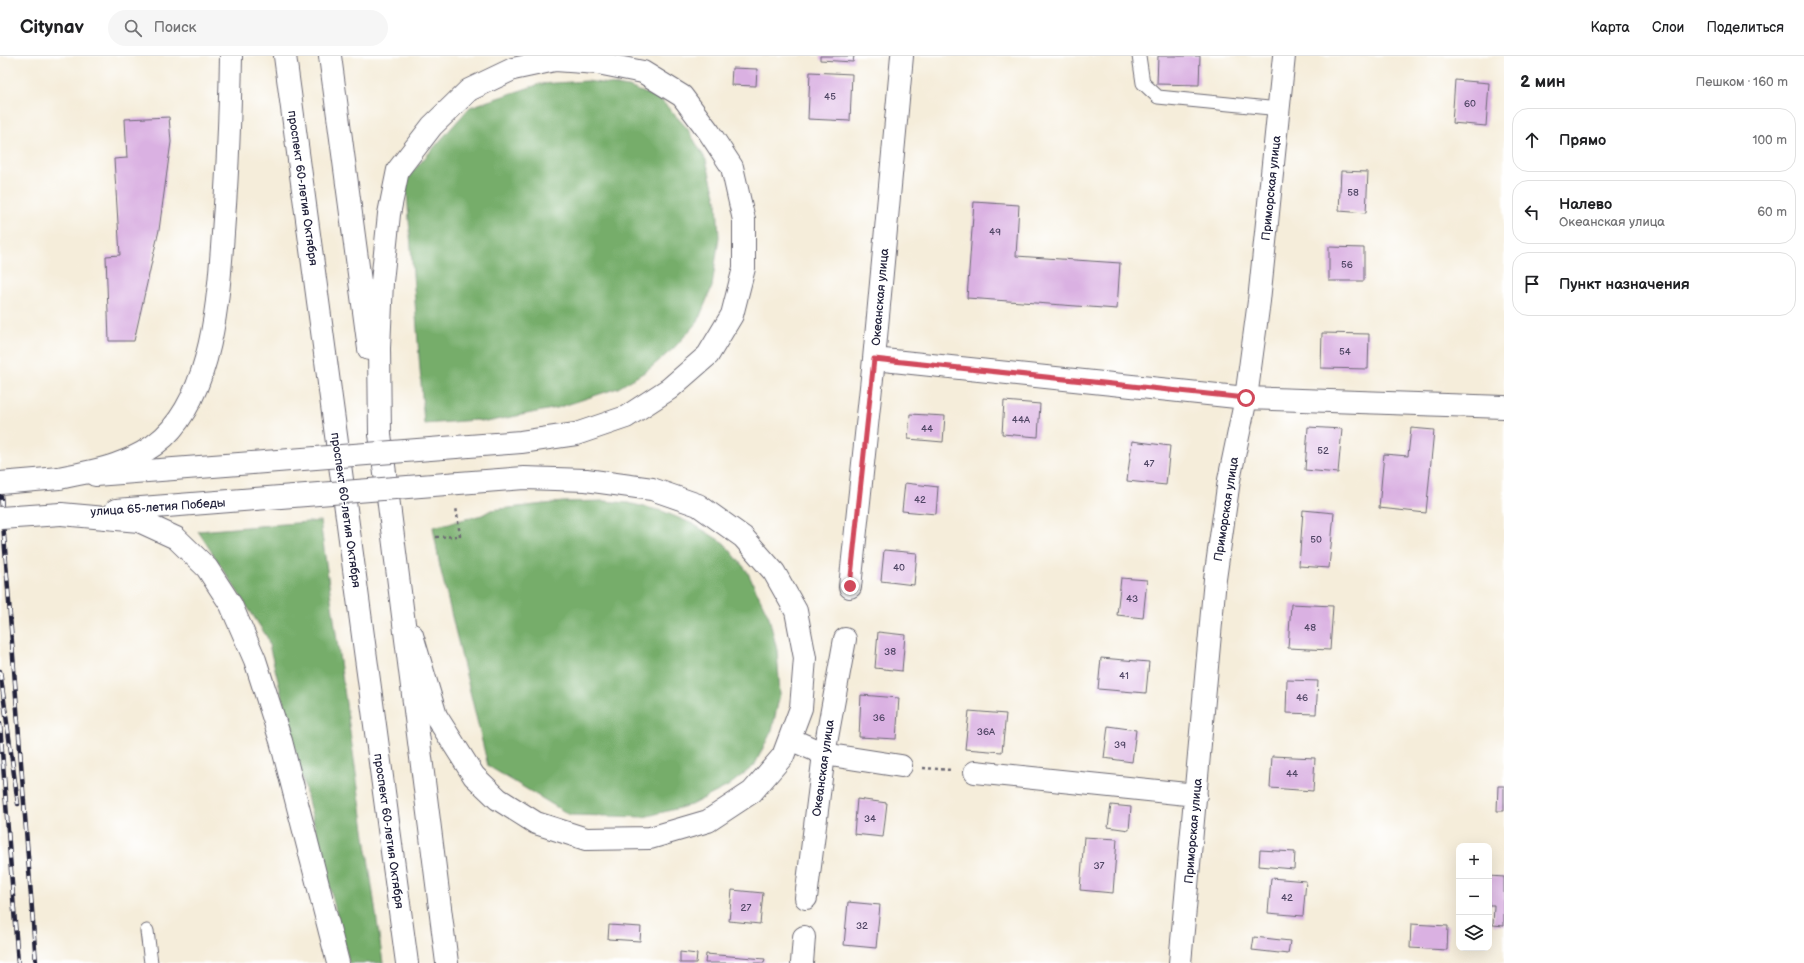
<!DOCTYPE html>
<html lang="ru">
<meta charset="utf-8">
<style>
:root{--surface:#fff;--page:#f6f6f6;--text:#202124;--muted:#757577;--line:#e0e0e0}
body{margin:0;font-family:"Balsamiq Sans",sans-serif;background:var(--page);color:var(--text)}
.controls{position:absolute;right:12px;bottom:12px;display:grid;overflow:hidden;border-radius:8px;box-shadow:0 4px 16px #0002}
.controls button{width:36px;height:36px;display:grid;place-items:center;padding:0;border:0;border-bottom:1px solid var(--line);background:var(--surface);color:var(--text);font:20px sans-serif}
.stop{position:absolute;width:12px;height:12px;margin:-9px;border:3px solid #d1495b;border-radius:50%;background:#fff}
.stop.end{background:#d1495b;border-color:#fff;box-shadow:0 1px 4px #0008}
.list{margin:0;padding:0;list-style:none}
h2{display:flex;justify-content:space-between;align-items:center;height:52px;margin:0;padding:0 16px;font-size:17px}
h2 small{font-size:13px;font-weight:400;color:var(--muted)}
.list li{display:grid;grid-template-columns:26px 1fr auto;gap:12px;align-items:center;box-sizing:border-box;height:64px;margin:0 8px 8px;padding:0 8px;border:1px solid var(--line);border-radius:16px}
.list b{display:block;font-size:15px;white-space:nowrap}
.list p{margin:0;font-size:13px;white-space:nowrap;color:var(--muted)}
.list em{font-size:13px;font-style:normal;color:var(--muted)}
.icon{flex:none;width:22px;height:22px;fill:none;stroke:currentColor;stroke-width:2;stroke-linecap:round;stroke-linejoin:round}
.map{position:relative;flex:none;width:1504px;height:907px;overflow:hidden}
header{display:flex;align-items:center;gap:24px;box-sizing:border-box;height:56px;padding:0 20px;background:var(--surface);border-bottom:1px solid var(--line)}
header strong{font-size:19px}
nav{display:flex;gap:22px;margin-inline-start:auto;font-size:14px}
.search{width:280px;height:36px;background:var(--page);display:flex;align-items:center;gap:10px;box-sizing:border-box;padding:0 14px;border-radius:22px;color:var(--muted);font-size:15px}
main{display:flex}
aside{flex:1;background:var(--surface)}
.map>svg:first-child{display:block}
</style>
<header>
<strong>Citynav</strong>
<div class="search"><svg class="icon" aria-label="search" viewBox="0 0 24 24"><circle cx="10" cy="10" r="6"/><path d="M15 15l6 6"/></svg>Поиск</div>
<nav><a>Карта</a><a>Слои</a><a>Поделиться</a></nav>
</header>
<main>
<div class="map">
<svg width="1504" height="907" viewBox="0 0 1504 907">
<rect width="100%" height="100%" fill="#fff"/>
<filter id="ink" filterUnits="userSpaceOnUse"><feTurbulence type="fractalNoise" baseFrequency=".025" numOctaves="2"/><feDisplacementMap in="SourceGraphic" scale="8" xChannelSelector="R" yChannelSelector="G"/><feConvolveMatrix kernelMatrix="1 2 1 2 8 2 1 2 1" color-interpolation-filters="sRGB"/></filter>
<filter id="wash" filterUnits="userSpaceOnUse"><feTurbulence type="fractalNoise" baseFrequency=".012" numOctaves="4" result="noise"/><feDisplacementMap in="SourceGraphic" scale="16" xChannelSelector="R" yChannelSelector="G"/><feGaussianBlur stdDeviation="0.9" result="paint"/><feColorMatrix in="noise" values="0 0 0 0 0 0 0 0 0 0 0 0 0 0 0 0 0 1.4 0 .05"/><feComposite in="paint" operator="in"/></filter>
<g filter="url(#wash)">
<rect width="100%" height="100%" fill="#f5edda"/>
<!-- forest -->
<path fill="#76ad6b" stroke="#4c6853" d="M587 25 629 31 660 43 687 72 706 104 717 147 719 181 712 231 698 265 674 292 648 314 618 332 557 352 486 366 476 364 424 368 406 123 470 51 540 28Z
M603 445 628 447 662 455 693 468 724 487 747 515 769 561 777 594 780 638 772 674 754 710 728 730 691 749 644 761 570 759 488 710 440 511 433 471 482 459 491 454 563 446Z
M320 465 383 907H349L267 581 198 475Z"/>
<g id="blocks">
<!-- building -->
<path fill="#dab1e2" d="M820 0H854L853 6 820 4Z
M1158 0H1200L1199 29 1157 28Z
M732 12 757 13 756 30 731 29Z
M810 16 852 18 850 65 808 63Z
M1455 24 1489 27 1486 70 1452 67Z
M169 61 171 86 159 174 134 285H109L106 200 120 199 114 103 127 102 125 63Z
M1341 115 1368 116 1366 157 1339 155Z
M974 146 1019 149 1016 200 1120 207 1117 253 967 242Z
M1329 191 1364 192V225H1329Z
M1322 277 1369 278 1368 313 1321 312Z
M1004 345 1040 348 1038 381 1002 378Z
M910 358 945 360 943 386 908 383Z
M1308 371 1342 373 1338 417 1305 414Z
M1411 372 1434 374 1426 457 1379 452 1384 398 1408 400Z
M1132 385 1170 390 1166 429 1127 425Z
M905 427 938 431 936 458 902 455Z
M1303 454 1334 457 1329 512 1299 510Z
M884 494 917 497 914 529 881 525Z
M1121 522 1147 524 1143 562 1117 559Z
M1291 548 1333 550 1330 594 1288 592Z
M878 576 905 579 902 615 875 612Z
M1101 602 1149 606 1146 637 1098 633Z
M1287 624 1318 625 1316 658 1286 657Z
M861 639 899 642 896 683 859 681Z
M969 655 1006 658 1002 696 965 693Z
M1108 670 1136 674 1132 706 1104 702Z
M1272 700 1315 702 1313 735 1270 732Z
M1498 730H1504V755H1497Z
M857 743 887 747 883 781 854 778Z
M1111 749 1131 751 1129 774 1108 771Z
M1084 781 1117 783 1113 837 1080 834Z
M1260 794 1295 796 1294 813 1259 810Z
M1489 820 1504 821V870L1493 869 1494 849H1489Z
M1271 822 1306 825 1303 860 1268 857Z
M732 834 763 837 760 868 729 865Z
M848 846 880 849 876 892 844 889Z
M1411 868 1448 870 1447 894 1410 892Z
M609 869 641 871 640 885 608 883Z
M1254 881 1290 885 1288 898 1252 894Z
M680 896 697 898 696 907H680Z
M706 898 765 903 764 907H705Z"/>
</g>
</g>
<g filter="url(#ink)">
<use href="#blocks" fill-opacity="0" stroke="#6c6973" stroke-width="1"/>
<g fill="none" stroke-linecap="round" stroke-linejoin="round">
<!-- service casing -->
<g stroke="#6c6973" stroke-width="15">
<path id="service" d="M1139 0 1143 27 1158 41 1279 53
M147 875 151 907"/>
</g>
<!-- minor casing -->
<g stroke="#6c6973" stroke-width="24">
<path id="minor" d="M874 303 1246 342 1504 351
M850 531 874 303 902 0
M790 683 824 698 901 710
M975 716 1196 739
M806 842 824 698 845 583
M802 907 804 881
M1180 907 1215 523 1229 424 1246 342 1259 245 1284 0"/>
</g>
<!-- primary casing -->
<g stroke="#6c6973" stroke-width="24">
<path id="primary" d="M95 419 252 407
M116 454 255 443
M61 458 139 465 176 482 207 512 231 549 255 604 281 685 338 907
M412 579 436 660 474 720 498 743 536 767 586 783 650 782 708 765 752 736 783 700 801 652 805 602 796 555 774 516 743 481 698 449 652 433 586 424 524 422 446 428"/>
</g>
<!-- trunk casing -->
<g stroke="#6c6973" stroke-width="24">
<path id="trunk" d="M285 0 407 907
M330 0 369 293
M380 378 447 907
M380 379 379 292 382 226 389 158 398 114 432 70 469 34 513 13 555 4 598 7 643 16 682 40 709 76 732 111 744 164V212L732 259 708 299 669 333 626 361 576 378 521 386 443 392
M59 422C96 415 135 408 164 381 216 331 219 231 224 163 228 109 230 55 231 0"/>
</g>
<!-- path -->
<path stroke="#6c6973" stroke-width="2.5" stroke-dasharray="3 3" stroke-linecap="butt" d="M436 481 460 480 456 451
M923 712 952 714"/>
<!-- service -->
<use href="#service" stroke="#fff" stroke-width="13"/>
<!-- minor -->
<use href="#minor" stroke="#fff" stroke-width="22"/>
<!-- primary -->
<use href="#primary" stroke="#fff" stroke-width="22"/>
<!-- trunk -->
<use href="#trunk" stroke="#fff" stroke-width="22"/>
<!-- rail casing -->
<g stroke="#22223b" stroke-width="4.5">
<path id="rail" d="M0 426 36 907
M0 615 18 748
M0 668 18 907"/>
</g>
<!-- rail -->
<use href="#rail" stroke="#fff" stroke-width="3" stroke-dasharray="9" stroke-linecap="butt"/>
<!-- primary-bridge casing -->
<g stroke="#6c6973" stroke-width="24" stroke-linecap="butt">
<path id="primary-bridge" d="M252 407 443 392
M0 427 59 422
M255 443 446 428
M0 462 61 458"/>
</g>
<!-- primary-bridge -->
<use href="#primary-bridge" stroke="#fff" stroke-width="22"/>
</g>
</g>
<g fill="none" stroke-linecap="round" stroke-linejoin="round" filter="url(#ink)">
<!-- route -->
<path stroke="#d1495b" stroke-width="5" d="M850 530 874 303 1246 342"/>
</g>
<g text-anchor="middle" stroke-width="3" stroke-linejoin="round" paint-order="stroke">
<!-- number labels -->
<g font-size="10" fill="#504665">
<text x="830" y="44">45</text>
<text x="1470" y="51">60</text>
<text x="1353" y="140">58</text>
<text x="995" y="179">49</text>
<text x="1347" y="212">56</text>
<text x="1345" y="299">54</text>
<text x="1021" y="367">44А</text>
<text x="927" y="376">44</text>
<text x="1323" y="398">52</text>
<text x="1149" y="411">47</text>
<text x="920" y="447">42</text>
<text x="1316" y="487">50</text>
<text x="899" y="515">40</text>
<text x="1132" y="546">43</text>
<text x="1310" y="575">48</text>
<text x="890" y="599">38</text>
<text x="1124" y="623">41</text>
<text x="1302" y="645">46</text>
<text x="879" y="665">36</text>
<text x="986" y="679">36А</text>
<text x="1120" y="692">39</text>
<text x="1292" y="721">44</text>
<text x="870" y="766">34</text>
<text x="1099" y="813">37</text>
<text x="1287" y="845">42</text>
<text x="746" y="855">27</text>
<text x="862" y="873">32</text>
</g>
<!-- street labels -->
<g font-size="12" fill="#22223b" stroke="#fff">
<text transform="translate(303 132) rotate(82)" y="4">проспект 60-летия Октября</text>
<text transform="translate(1271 132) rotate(-84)" y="4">Приморская улица</text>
<text transform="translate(880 241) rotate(-85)" y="4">Океанская улица</text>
<text transform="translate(158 451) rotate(-4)" y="4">улица 65-летия Победы</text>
<text transform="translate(1226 453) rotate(-81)" y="4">Приморская улица</text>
<text transform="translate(346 454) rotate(82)" y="4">проспект 60-летия Октября</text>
<text transform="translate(823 712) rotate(-82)" y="4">Океанская улица</text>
<text transform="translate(389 775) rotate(82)" y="4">проспект 60-летия Октября</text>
<text transform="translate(1193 775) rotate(-85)" y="4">Приморская улица</text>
</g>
</g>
</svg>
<div class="controls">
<button>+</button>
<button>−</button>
<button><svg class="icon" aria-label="layers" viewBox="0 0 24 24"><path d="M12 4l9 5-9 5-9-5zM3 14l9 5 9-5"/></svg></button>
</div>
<div class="stop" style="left:1246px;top:342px"></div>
<div class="stop end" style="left:850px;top:530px"></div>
</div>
<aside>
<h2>2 мин<small>Пешком · 160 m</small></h2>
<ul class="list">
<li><svg class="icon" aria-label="ahead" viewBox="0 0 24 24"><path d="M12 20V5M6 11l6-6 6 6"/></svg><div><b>Прямо</b></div><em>100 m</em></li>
<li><svg class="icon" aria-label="left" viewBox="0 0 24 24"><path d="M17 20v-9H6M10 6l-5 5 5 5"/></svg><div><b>Налево</b><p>Океанская улица</p></div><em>60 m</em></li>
<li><svg class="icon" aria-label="arrive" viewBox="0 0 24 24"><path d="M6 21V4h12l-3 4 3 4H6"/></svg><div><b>Пункт назначения</b></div></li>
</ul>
</aside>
</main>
